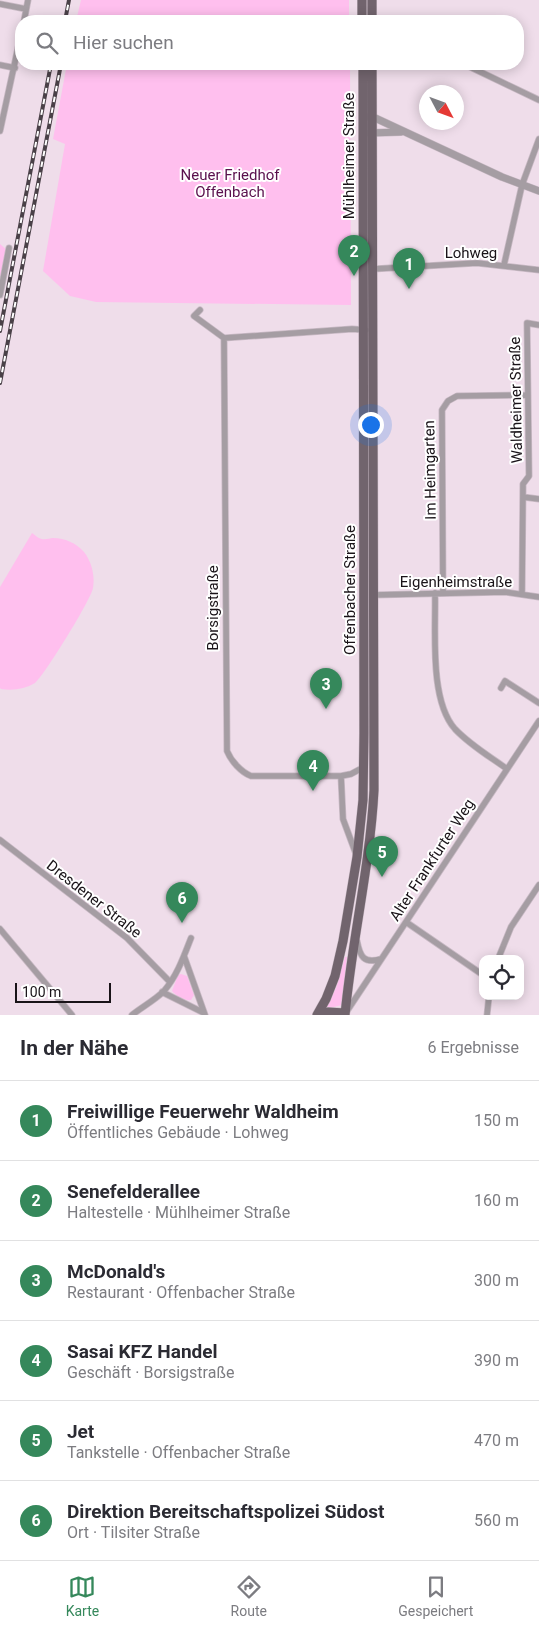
<!DOCTYPE html>
<html lang="de">
<meta charset="utf-8">
<style>
:root{--surface:#fff;--page:#f7f7f7;--text:#2b2b33;--muted:#7c7c81;--line:#e1e1e2;--accent:#35885b}
body{margin:0;font-family:Roboto,sans-serif;background:var(--page);color:var(--text)}
.controls{position:absolute;right:15px;bottom:15px;display:grid;overflow:hidden;border-radius:10px;box-shadow:0 2px 12px #0003}
.controls button{width:45px;height:45px;display:grid;place-items:center;padding:0;border:0;border-bottom:1px solid var(--line);background:var(--surface);color:var(--text);font:25px sans-serif}
.compass{position:absolute;left:419px;top:85px;width:45px;height:45px;border-radius:50%;background:var(--surface);box-shadow:0 2px 12px #0003;rotate:131deg}
.scale{position:absolute;left:15px;bottom:12px;width:96px;box-sizing:border-box;padding-left:5px;border:2px solid #191318;border-top:0;font-size:14px;line-height:18px;white-space:nowrap;color:#191318;-webkit-text-stroke:4px #fff;paint-order:stroke}
.you{position:absolute;left:370px;top:424px;width:18px;height:18px;margin:-12px;border:4px solid #fff;border-radius:50%;background:#1a73e8;box-shadow:0 0 0 8px #1a73e833}
.badge{display:grid;place-items:center;width:32px;height:32px;border-radius:50%;background:var(--accent);color:#fff;font-size:16px;font-weight:700}
.pin{position:absolute;translate:-50% -41px;filter:drop-shadow(0 1px 2px #0008)}
.pin::after{content:'';position:absolute;top:26px;width:18px;height:15px;background:inherit;clip-path:polygon(0 0,100% 0,50% 100%)}
.list{margin:0;padding:0;list-style:none}
h2{display:flex;justify-content:space-between;align-items:center;height:65px;margin:0;padding:0 20px;font-size:21px}
h2 small{font-size:16px;font-weight:400;color:var(--muted)}
.list li{display:grid;grid-template-columns:32px 1fr auto;gap:15px;align-items:center;box-sizing:border-box;height:80px;padding:0 20px;border-top:1px solid var(--line)}
.list b{display:block;font-size:19px;white-space:nowrap}
.list p{margin:0;font-size:16px;white-space:nowrap;color:var(--muted)}
.list em{font-size:16px;font-style:normal;color:var(--muted)}
.icon{flex:none;width:28px;height:28px;fill:none;stroke:currentColor;stroke-width:2;stroke-linecap:round;stroke-linejoin:round}
.map{position:relative;flex:none;width:539px;height:1015px;overflow:hidden}
.search{position:absolute;background:var(--surface);box-shadow:0 2px 12px #0003;left:15px;right:15px;top:15px;height:55px;display:flex;align-items:center;gap:12px;box-sizing:border-box;padding:0 18px;border-radius:20px;color:var(--muted);font-size:19px}
.sheet{height:545px;background:var(--surface)}
nav{display:flex;justify-content:space-around;align-items:center;box-sizing:border-box;height:70px;border-top:1px solid var(--line);background:var(--surface);font-size:14px;color:var(--muted)}
nav a{display:grid;justify-items:center;gap:2px}
nav .on{color:var(--accent)}
.map>svg:first-child{display:block}
</style>
<div class="map">
<svg width="539" height="1015" viewBox="0 0 539 1015">
<rect width="100%" height="100%" fill="#efddea"/>
<!-- green -->
<path fill="#ffbfee" d="M81 0H349V21H76Z
M67 64H350L351 305 96 302 70 296 43 271 65 144 53 139Z
M0 244 7 250 0 284Z
M32 533C35 535 39 539 42 539 45 540 50 538 53 538 65 538 76 543 84 552 92 562 95 576 93 588 91 600 44 676 35 683 25 689 13 691 1 689L0 688V587Z
M345 957H347L342 1005 325 1009 336 988Z
M181 974 187 976 194 995 191 1000C185 1001 176 996 172 991L178 975Z"/>
<g fill="none" stroke-linecap="round" stroke-linejoin="round">
<!-- minor casing -->
<g stroke="#c8b9c4" stroke-width="7">
<path id="minor" d="M0 4 26 9
M24 21 28 0
M464 64 539 100
M0 65 15 68
M0 131 21 34
M504 265 522 185 539 139
M373 269 477 263 539 270
M0 295 9 248
M200 310 194 316 224 338
M224 338 227 751C231 761 241 772 251 776H341L351 774 364 767
M224 338 352 329 366 330
M523 497 539 499
M435 593C436 630 429 700 455 729 470 745 489 756 507 769
M443 593 442 410 448 401 457 396 528 395
M522 594 523 484 529 476 527 323 539 325
M373 595 505 592 539 597
M501 688 505 681 539 703
M341 776 343 819 356 854
M0 840 127 938 170 982
M406 922 483 975
M0 929 72 1015
M357 941C360 957 364 964 381 959
M184 956 205 1015
M498 959 511 927 539 885
M162 992 204 1013
M347 1011 539 721
M132 1015C142 1007 155 1000 164 991 177 976 184 956 191 938
M487 1015 489 996"/>
</g>
<!-- tertiary casing -->
<g stroke="#c8b9c4" stroke-width="8">
<path id="tertiary" d="M368 117H373L502 177 539 191
M369 133 401 132"/>
</g>
<!-- primary casing -->
<g stroke="#c8b9c4" stroke-width="10">
<path id="primary" d="M362 0V21
M372 0V21
M317 1015 326 999 335 976 343 941 357 857 363 800 364 733 363 64
M318 1015 328 1012 345 1013
M345 1015C352 940 370 866 374 790L372 64"/>
</g>
<!-- minor -->
<use href="#minor" stroke="#a59da3" stroke-width="5.5"/>
<!-- tertiary -->
<use href="#tertiary" stroke="#a59da3" stroke-width="7"/>
<!-- primary -->
<use href="#primary" stroke="#71646d" stroke-width="9"/>
<!-- rail casing -->
<g stroke="#4a4148" stroke-width="4">
<path id="rail" d="M65 21 69 0
M0 331 51 64
M0 383 61 64"/>
</g>
<!-- rail -->
<use href="#rail" stroke="#fff" stroke-width="2" stroke-dasharray="5.5" stroke-linecap="butt"/>
</g>
<g text-anchor="middle" stroke-width="4" stroke-linejoin="round" paint-order="stroke">
<!-- street labels -->
<g font-size="15" fill="#191318" stroke="#fff">
<text transform="translate(349 156) rotate(-90)" y="5">Mühlheimer Straße</text>
<text x="471" y="258">Lohweg</text>
<text transform="translate(516 400) rotate(-91)" y="5">Waldheimer Straße</text>
<text transform="translate(430 470) rotate(-91)" y="5">Im Heimgarten</text>
<text x="456" y="587">Eigenheimstraße</text>
<text transform="translate(350 590) rotate(-90)" y="5">Offenbacher Straße</text>
<text transform="translate(213 608) rotate(-90)" y="5">Borsigstraße</text>
<text transform="translate(432 860) rotate(-57)" y="5">Alter Frankfurter Weg</text>
<text transform="translate(94 899) rotate(38)" y="5">Dresdener Straße</text>
</g>
<!-- park labels -->
<g font-size="15" fill="#5a104d" stroke="#fff">
<text x="230" y="180">Neuer Friedhof<tspan x="230" dy="17">Offenbach</tspan></text>
</g>
</g>
</svg>
<div class="controls">
<button><svg class="icon" aria-label="locate" viewBox="0 0 24 24"><circle cx="12" cy="12" r="6"/><path d="M12 2v4M12 18v4M2 12h4M18 12h4"/></svg></button>
</div>
<svg class="compass" viewBox="-18 -18 36 36"><path d="M0-13l5 13h-10z" fill="#e53935"/><path d="M0 13l5-13h-10z" fill="#7c7c81"/></svg>
<div class="scale">100 m</div>
<div class="you"></div>
<div class="pin badge" style="left:409px;top:289px">1</div>
<div class="pin badge" style="left:354px;top:276px">2</div>
<div class="pin badge" style="left:326px;top:709px">3</div>
<div class="pin badge" style="left:313px;top:791px">4</div>
<div class="pin badge" style="left:382px;top:877px">5</div>
<div class="pin badge" style="left:182px;top:923px">6</div>
<div class="search"><svg class="icon" aria-label="search" viewBox="0 0 24 24"><circle cx="10" cy="10" r="6"/><path d="M15 15l6 6"/></svg>Hier suchen</div>
</div>
<section class="sheet">
<h2>In der Nähe<small>6 Ergebnisse</small></h2>
<ul class="list">
<li><span class="badge">1</span><div><b>Freiwillige Feuerwehr Waldheim</b><p>Öffentliches Gebäude · Lohweg</p></div><em>150 m</em></li>
<li><span class="badge">2</span><div><b>Senefelderallee</b><p>Haltestelle · Mühlheimer Straße</p></div><em>160 m</em></li>
<li><span class="badge">3</span><div><b>McDonald's</b><p>Restaurant · Offenbacher Straße</p></div><em>300 m</em></li>
<li><span class="badge">4</span><div><b>Sasai KFZ Handel</b><p>Geschäft · Borsigstraße</p></div><em>390 m</em></li>
<li><span class="badge">5</span><div><b>Jet</b><p>Tankstelle · Offenbacher Straße</p></div><em>470 m</em></li>
<li><span class="badge">6</span><div><b>Direktion Bereitschaftspolizei Südost</b><p>Ort · Tilsiter Straße</p></div><em>560 m</em></li>
</ul>
</section>
<nav>
<a class="on"><svg class="icon" aria-label="map" viewBox="0 0 24 24"><path d="M3 6l6-2 6 2 6-2v14l-6 2-6-2-6 2zM9 4v14M15 6v14"/></svg>Karte</a>
<a><svg class="icon" aria-label="directions" viewBox="0 0 24 24"><path d="M12 3l9 9-9 9-9-9zM9 14v-3h6M13 9l2 2-2 2"/></svg>Route</a>
<a><svg class="icon" aria-label="saved" viewBox="0 0 24 24"><path d="M7 4h10v16l-5-4-5 4z"/></svg>Gespeichert</a>
</nav>
